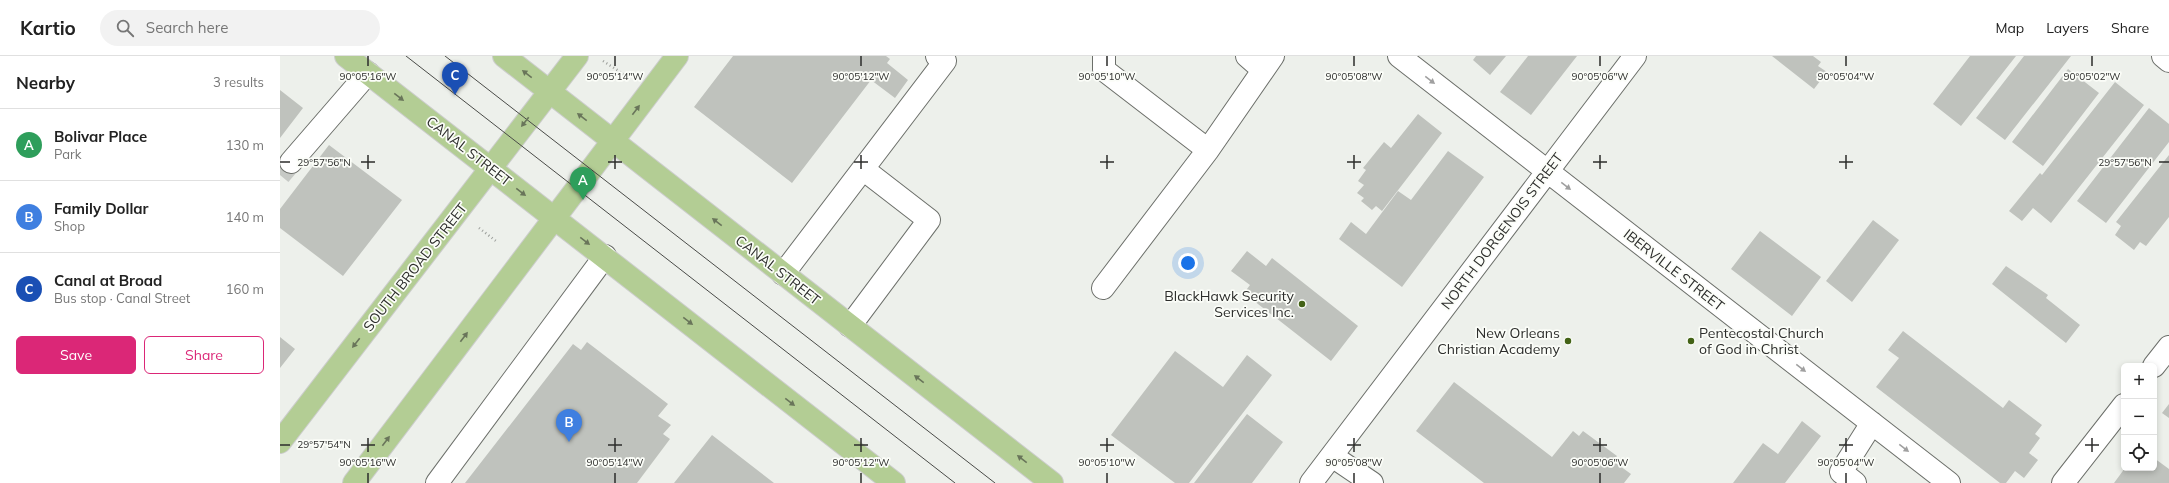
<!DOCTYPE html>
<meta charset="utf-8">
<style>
:root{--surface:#fff;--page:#f2f2f2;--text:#222;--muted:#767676;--line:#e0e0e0;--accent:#db2777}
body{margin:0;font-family:Mulish,sans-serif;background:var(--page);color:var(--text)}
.controls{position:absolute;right:12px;bottom:12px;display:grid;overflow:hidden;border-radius:6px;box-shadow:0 2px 6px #0003}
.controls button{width:36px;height:36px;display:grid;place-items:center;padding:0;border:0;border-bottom:1px solid var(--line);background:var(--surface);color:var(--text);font:20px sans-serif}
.you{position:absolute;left:908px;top:207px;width:14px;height:14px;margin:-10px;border:3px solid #fff;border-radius:50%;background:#1a73e8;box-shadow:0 0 0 6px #1a73e833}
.badge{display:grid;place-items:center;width:26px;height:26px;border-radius:50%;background:var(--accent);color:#fff;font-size:13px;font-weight:700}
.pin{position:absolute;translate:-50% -33px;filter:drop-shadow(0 1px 2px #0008)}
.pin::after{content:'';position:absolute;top:21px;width:14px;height:12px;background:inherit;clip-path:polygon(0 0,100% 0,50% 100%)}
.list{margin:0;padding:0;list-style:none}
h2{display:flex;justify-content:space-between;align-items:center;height:52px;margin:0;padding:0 16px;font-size:17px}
h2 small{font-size:13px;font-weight:400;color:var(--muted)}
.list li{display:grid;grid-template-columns:26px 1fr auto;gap:12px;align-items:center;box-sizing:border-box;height:72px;padding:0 16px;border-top:1px solid var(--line)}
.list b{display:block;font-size:15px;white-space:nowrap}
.list p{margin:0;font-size:13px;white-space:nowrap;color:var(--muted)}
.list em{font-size:13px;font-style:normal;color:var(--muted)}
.actions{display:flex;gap:8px;padding:12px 16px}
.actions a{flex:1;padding:9px 0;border:1px solid var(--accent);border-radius:6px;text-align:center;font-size:14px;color:var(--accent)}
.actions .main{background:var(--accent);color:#fff}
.icon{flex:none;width:22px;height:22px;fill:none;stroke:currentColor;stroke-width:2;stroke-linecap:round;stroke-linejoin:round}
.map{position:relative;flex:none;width:1889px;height:427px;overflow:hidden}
header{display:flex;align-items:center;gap:24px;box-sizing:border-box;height:56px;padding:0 20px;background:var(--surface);border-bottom:1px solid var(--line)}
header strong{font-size:19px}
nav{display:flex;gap:22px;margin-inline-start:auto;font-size:14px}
.search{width:280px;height:36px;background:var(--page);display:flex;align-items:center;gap:10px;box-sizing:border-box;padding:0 14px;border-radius:22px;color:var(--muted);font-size:15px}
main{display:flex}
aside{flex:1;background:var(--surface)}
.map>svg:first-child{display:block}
</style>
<header>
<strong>Kartio</strong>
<div class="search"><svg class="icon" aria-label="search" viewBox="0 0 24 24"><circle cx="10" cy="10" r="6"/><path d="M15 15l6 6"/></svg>Search here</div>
<nav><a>Map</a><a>Layers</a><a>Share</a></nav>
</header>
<main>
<aside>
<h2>Nearby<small>3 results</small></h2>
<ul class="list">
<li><span class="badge" style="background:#2e9e5b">A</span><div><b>Bolivar Place</b><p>Park</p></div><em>130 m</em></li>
<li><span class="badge" style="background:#3f7fe0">B</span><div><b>Family Dollar</b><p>Shop</p></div><em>140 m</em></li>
<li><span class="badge" style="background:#1a4fb4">C</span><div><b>Canal at Broad</b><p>Bus stop · Canal Street</p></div><em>160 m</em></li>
</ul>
<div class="actions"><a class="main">Save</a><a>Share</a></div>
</aside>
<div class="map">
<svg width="1889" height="427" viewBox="0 0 1889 427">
<rect width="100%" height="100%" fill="#edf0eb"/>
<!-- building -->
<path fill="#bfc2bd" d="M453 0H606L610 3 607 7 628 24 615 42 591 24 512 127 414 51Z
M1196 0H1226L1210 19 1193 4Z
M1248 0H1297L1251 59 1220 36Z
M1492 0H1533L1541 6 1538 10 1547 16 1534 33Z
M1690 0H1736L1681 70 1653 48Z
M1744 0H1791L1725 84 1696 62Z
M1788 13 1819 37 1763 110 1732 86Z
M1835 26 1864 49 1771 167 1753 152 1742 165 1729 155 1760 117 1762 119Z
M0 34 23 52 0 82Z
M1869 52 1889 68V86L1826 167 1797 145Z
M1138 58 1162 77 1102 155 1096 150 1092 154 1081 145 1084 142 1077 137 1084 129 1078 125 1086 114 1083 112 1104 86 1111 92Z
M49 89 122 144 63 220 0 172V153Z
M1168 95 1204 121 1122 231 1059 183 1071 166 1086 178 1118 135 1131 144Z
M1889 99V161L1866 190 1860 186 1854 194 1835 179 1841 170 1836 166Z
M1593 164 1619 184 1572 246 1546 225Z
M1480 175 1541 221 1512 260 1451 213Z
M967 195 986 210 992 202 1078 270 1051 305 964 237 970 229 951 215Z
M1726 210 1768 239 1766 242 1800 269 1786 287 1712 228Z
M1623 275 1723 352 1729 344 1762 369 1755 378 1760 382 1749 397 1758 404 1744 422 1735 415 1726 427H1720L1596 331 1619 302 1608 294Z
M0 281 15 293 0 312Z
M307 286 388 348 378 360 391 369 383 378 390 383 357 427H185L293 288 301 294Z
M895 295 943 331 967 299 992 319 909 427H895L831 379Z
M1174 326 1272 401 1293 375 1299 380 1303 375 1337 400 1333 405 1351 418 1344 427H1204L1136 375Z
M1889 348V362L1882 357Z
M967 358 1003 386 972 427H914Z
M1522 365 1541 380 1505 427H1453L1483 387 1498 398Z
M432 379 494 427H394Z
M1874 402 1889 413V427H1834L1845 412H1874Z"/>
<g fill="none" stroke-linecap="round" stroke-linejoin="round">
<!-- minor-tunnel -->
<path stroke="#c6c9c5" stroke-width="22" stroke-dasharray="22 11" stroke-linecap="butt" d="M0 119 11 106"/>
<!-- minor casing -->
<g stroke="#6c6f6a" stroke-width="24">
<path id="minor" d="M824 0V14L928 94
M967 0 983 14
M1119 0 1669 427
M1883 0 1889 5
M11 106 88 17
M503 218 665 5 657 0
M823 232 928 94 993 0
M570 270 649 164 583 113
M1874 310 1889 291
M1052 400 1092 427
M157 427 325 200
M1031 427 1355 0
M1575 427 1561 416 1592 367
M1783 427 1844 349"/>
</g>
<!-- major casing -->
<g stroke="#cccdcc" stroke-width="24">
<path id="major" d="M66 0 614 427
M224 0 772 427
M0 386 297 0
M74 427 397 0"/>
</g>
<!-- path -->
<path stroke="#9c9f9b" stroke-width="2.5" stroke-dasharray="1 3" stroke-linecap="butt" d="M323 5 345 19
M199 172 216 185"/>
<!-- minor -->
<use href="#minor" stroke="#fff" stroke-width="22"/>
<!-- major -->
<use href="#major" stroke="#b3cd94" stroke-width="22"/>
<!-- tram -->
<path stroke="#4a4b48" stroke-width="1" d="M126 0 675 427
M165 0 715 427"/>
</g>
<!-- one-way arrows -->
<defs><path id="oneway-solid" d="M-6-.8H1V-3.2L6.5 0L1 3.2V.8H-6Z"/></defs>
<g fill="#69755a">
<use href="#oneway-solid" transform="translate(247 18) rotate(-142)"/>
<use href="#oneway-solid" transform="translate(119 41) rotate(38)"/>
<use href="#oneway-solid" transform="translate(356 54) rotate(-53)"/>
<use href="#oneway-solid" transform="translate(302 61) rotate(-142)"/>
<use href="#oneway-solid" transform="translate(245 66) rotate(128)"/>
<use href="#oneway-solid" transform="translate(241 136) rotate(38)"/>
<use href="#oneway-solid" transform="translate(437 166) rotate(-142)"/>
<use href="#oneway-solid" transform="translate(305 185) rotate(38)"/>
<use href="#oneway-solid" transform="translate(408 265) rotate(38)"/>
<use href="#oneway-solid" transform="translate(184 281) rotate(-53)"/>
<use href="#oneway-solid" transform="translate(76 287) rotate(128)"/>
<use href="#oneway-solid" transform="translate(639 323) rotate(-142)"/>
<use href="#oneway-solid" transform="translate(510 346) rotate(38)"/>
<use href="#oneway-solid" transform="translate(106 385) rotate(-53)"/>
<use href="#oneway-solid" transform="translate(742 403) rotate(-142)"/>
</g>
<g fill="#a0a0a0">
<use href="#oneway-solid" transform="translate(1150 24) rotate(38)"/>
<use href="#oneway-solid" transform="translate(1286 130) rotate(38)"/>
<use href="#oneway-solid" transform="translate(1521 312) rotate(38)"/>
<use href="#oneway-solid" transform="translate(1624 392) rotate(38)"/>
</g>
<!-- ticks -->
<path fill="none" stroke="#2c2d2b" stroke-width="1.5" d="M88 0V10M335 0V10M581 0V10M827 0V10M1074 0V10M1320 0V10M1566 0V10M1812 0V10M88 99V113M335 99V113M581 99V113M827 99V113M1074 99V113M1320 99V113M1566 99V113M0 106H10M81 106H95M328 106H342M574 106H588M820 106H834M1067 106H1081M1313 106H1327M1559 106H1573M1879 106H1889M88 382V396M335 382V396M581 382V396M827 382V396M1074 382V396M1320 382V396M1566 382V396M1812 382V396M0 389H10M81 389H95M328 389H342M574 389H588M820 389H834M1067 389H1081M1313 389H1327M1559 389H1573M1805 389H1819M88 417V427M335 417V427M581 417V427M827 417V427M1074 417V427M1320 417V427M1566 417V427"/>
<!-- markers -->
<g fill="#436216" stroke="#fbfdf8" stroke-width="1.5">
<circle cx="1022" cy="248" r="4"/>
<circle cx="1288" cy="285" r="4"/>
<circle cx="1411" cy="285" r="4"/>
</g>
<g text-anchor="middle" stroke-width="3.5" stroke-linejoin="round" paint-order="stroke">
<!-- street labels -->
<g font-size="14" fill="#2c2d2b" stroke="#fbfdf8">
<text transform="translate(189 95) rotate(38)" y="5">CANAL STREET</text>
<text transform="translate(1222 175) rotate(-53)" y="5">NORTH DORGENOIS STREET</text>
<text transform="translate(135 211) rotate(-52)" y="5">SOUTH BROAD STREET</text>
<text transform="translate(498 214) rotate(38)" y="5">CANAL STREET</text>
<text transform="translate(1394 214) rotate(38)" y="5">IBERVILLE STREET</text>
</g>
<!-- poi labels -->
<g font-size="14" fill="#2c2d2b" stroke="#fbfdf8" text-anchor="end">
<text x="1014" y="245">BlackHawk Security<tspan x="1014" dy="16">Services Inc.</tspan></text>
<text x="1280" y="282">New Orleans<tspan x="1280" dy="16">Christian Academy</tspan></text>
<text x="1419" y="282" text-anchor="start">Pentecostal Church<tspan x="1419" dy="16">of God in Christ</tspan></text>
</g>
</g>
<g font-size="10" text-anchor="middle" fill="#2c2d2b" stroke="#fbfdf8" stroke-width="3.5" stroke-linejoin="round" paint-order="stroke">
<text x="88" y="24">90°05'16"W</text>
<text x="335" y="24">90°05'14"W</text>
<text x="581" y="24">90°05'12"W</text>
<text x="827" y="24">90°05'10"W</text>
<text x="1074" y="24">90°05'08"W</text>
<text x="1320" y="24">90°05'06"W</text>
<text x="1566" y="24">90°05'04"W</text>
<text x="1812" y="24">90°05'02"W</text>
<text x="44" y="110">29°57'56"N</text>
<text x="1845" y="110">29°57'56"N</text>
<text x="44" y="392">29°57'54"N</text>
<text x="88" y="410">90°05'16"W</text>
<text x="335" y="410">90°05'14"W</text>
<text x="581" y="410">90°05'12"W</text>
<text x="827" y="410">90°05'10"W</text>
<text x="1074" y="410">90°05'08"W</text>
<text x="1320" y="410">90°05'06"W</text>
<text x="1566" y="410">90°05'04"W</text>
</g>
</svg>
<div class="controls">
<button>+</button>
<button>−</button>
<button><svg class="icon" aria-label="locate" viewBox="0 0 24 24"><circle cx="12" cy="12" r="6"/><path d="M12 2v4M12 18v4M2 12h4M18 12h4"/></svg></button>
</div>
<div class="you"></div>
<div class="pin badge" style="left:303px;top:144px;background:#2e9e5b">A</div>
<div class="pin badge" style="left:289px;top:386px;background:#3f7fe0">B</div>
<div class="pin badge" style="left:175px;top:39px;background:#1a4fb4">C</div>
</div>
</main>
